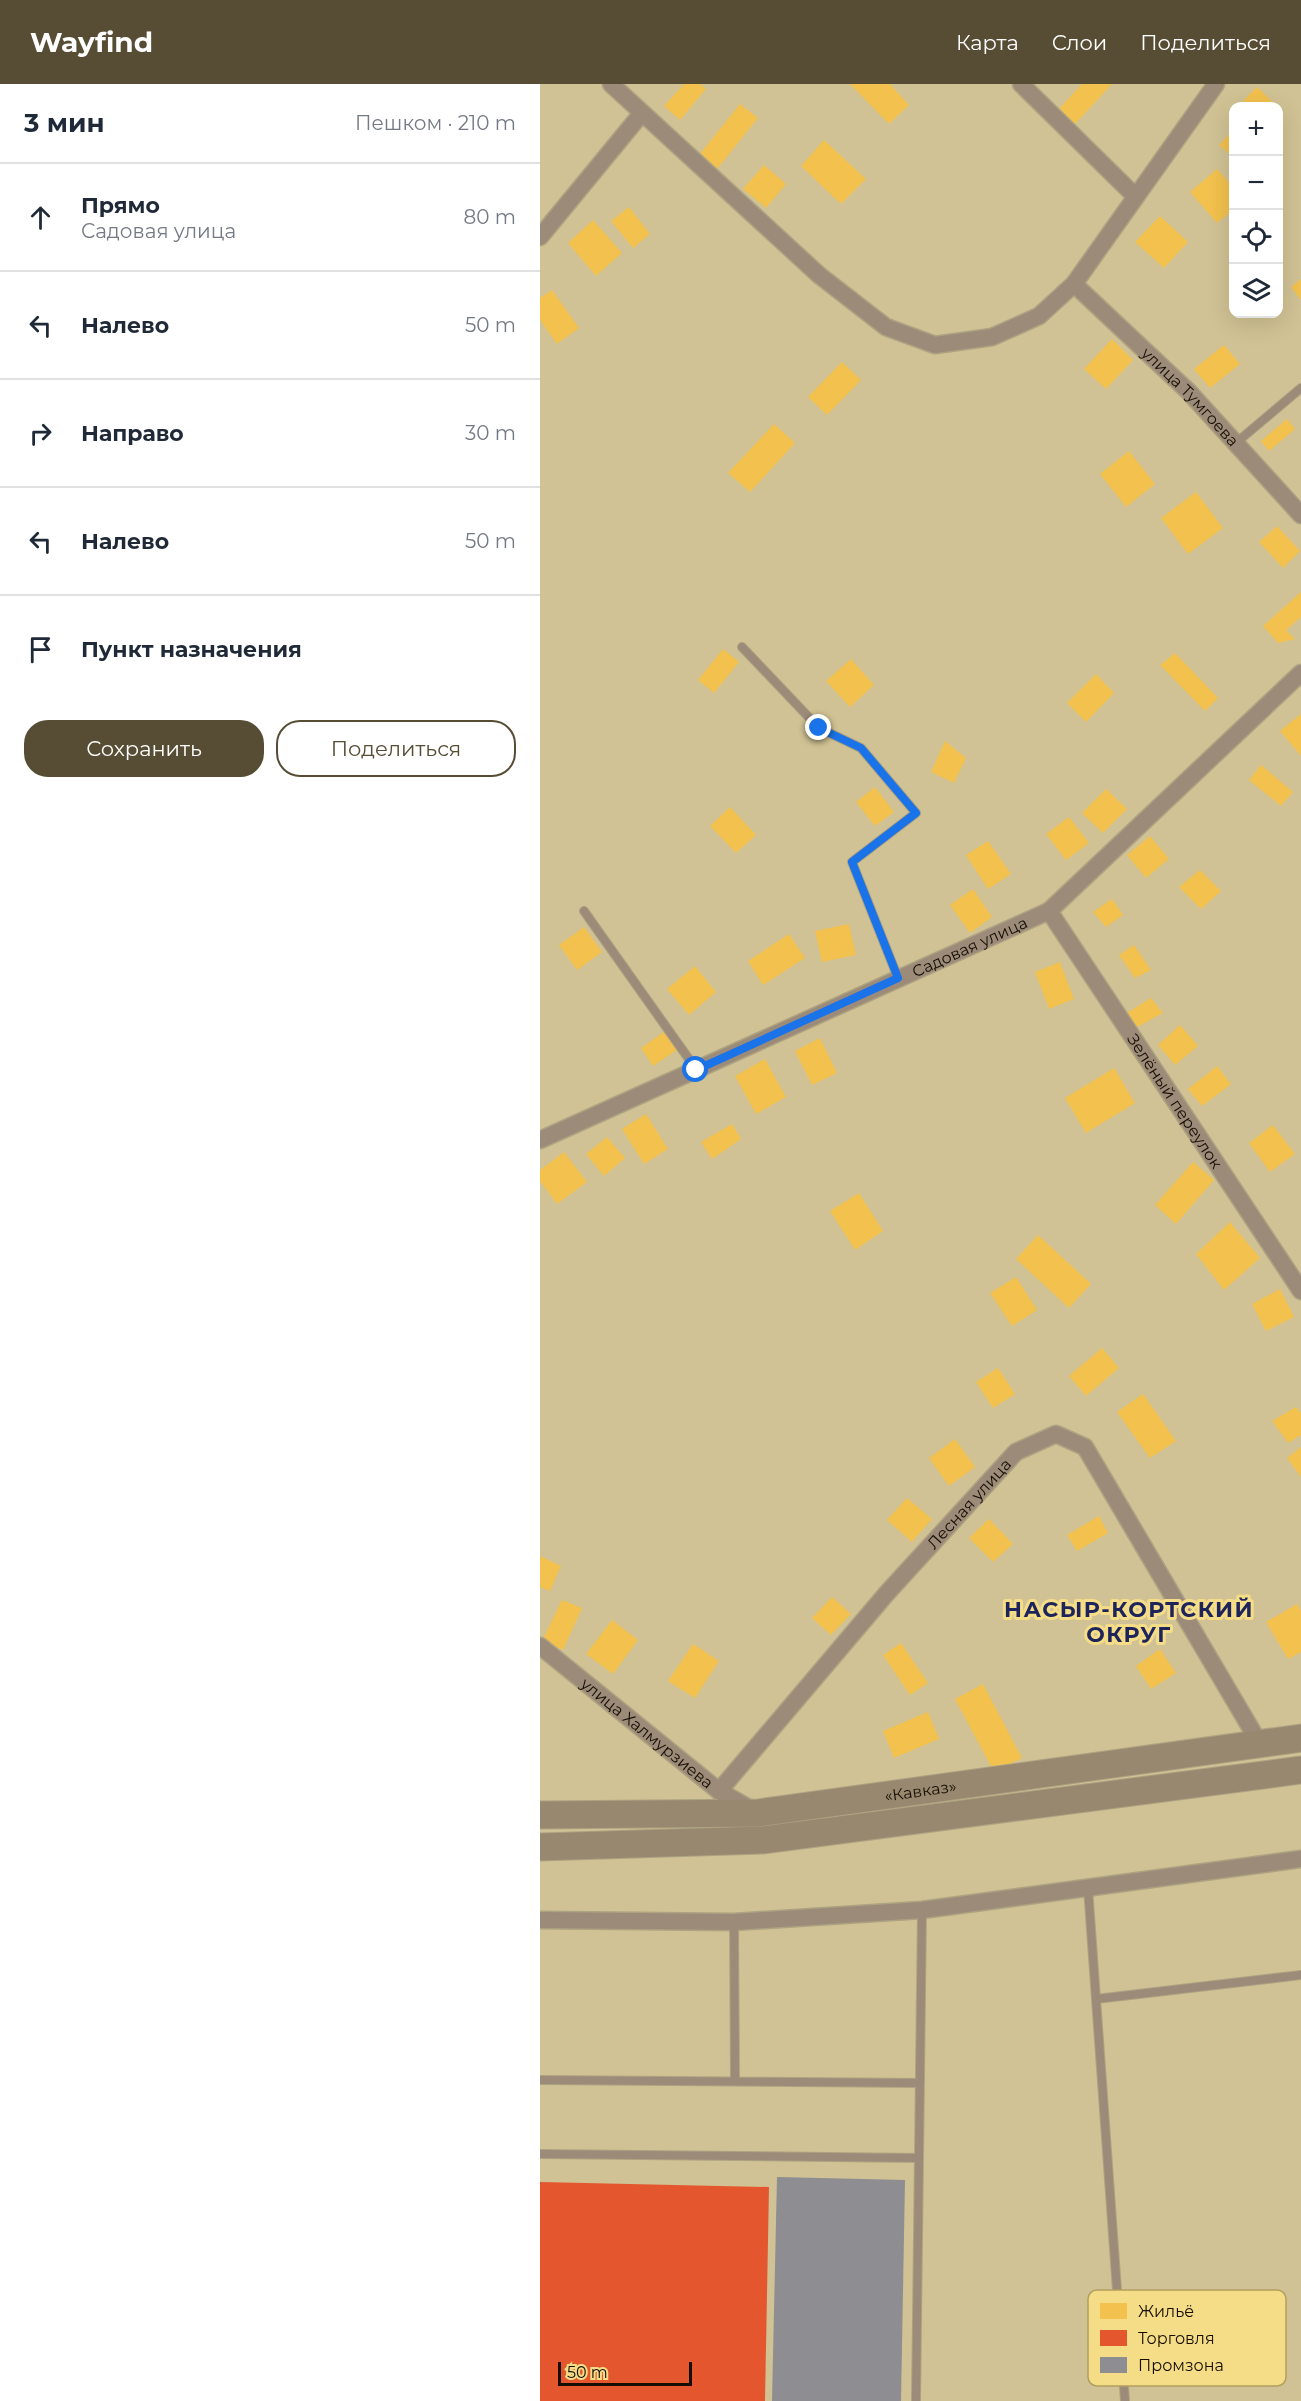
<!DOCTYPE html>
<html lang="ru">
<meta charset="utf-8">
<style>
:root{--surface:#fff;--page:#f2f2f3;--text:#1f2937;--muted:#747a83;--line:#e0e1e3;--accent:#564d34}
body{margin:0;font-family:Montserrat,sans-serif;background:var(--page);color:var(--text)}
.controls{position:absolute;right:18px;top:18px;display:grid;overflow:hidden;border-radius:12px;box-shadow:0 6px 24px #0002}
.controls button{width:54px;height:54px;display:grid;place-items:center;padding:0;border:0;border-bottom:2px solid var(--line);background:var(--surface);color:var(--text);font:30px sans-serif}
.scale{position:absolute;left:18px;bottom:15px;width:134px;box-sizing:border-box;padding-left:6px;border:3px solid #150e00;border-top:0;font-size:16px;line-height:21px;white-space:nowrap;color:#150e00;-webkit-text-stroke:4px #f5dd88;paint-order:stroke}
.stop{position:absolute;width:18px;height:18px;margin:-14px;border:4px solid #1a73e8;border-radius:50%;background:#fff}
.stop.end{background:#1a73e8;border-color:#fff;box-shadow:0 2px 6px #0008}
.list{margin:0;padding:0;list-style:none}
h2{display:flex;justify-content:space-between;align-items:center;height:78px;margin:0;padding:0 24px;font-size:26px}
h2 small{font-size:20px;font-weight:400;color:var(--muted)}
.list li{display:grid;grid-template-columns:39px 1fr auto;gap:18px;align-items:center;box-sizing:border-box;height:108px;padding:0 24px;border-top:2px solid var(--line)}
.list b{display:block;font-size:22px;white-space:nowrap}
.list p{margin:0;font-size:20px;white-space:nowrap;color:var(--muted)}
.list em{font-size:20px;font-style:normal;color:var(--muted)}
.actions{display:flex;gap:12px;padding:18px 24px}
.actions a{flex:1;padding:14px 0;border:2px solid var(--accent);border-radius:24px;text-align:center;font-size:21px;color:var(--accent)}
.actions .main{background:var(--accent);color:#fff}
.icon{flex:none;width:33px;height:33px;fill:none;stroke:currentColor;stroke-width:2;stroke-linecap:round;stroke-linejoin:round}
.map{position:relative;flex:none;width:761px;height:2317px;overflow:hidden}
header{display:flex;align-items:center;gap:36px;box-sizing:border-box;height:84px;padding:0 30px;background:var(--accent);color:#fff}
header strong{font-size:28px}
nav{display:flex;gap:33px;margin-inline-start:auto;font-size:21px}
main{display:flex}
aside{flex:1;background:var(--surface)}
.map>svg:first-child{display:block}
</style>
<header>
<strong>Wayfind</strong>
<nav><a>Карта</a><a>Слои</a><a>Поделиться</a></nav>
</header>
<main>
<aside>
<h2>3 мин<small>Пешком · 210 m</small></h2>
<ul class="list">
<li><svg class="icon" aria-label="ahead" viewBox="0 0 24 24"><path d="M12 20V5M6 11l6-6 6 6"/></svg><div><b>Прямо</b><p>Садовая улица</p></div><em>80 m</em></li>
<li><svg class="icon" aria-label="left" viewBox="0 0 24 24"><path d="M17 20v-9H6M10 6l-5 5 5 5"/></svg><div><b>Налево</b></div><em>50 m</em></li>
<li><svg class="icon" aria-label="right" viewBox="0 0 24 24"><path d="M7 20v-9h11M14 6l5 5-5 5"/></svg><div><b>Направо</b></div><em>30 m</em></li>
<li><svg class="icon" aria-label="left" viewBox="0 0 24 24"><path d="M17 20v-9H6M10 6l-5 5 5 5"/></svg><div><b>Налево</b></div><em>50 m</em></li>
<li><svg class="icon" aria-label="arrive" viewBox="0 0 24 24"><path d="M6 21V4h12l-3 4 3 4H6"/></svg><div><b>Пункт назначения</b></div></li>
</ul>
<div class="actions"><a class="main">Сохранить</a><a>Поделиться</a></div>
</aside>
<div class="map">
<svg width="761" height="2317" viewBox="0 0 761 2317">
<rect width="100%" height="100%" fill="#d0c294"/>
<!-- homes -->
<path fill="#f2c14e" d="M144 0H160L166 5 140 36 124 22Z
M310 0H350L369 21 349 40Z
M542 0H572L535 40 519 25Z
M717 3 737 22H698Z
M200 20 218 34 177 85 159 71Z
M694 45V74L679 61Z
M284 56 326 95 301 120 261 82Z
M224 81 246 100 226 124 203 105Z
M677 85 694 104V125L677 139 650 108Z
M89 123 110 150 93 164 71 137Z
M620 132 648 158 624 184 595 158Z
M53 136 82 169 56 192 28 159Z
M761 195V216L751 203Z
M12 206 39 244 17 260 0 236V214Z
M572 255 593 276 566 305 544 285Z
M684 261 700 280 670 304 654 285Z
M302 278 321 296 287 331 268 313Z
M747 335 755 345 729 367 721 357Z
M234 340 255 359 210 408 188 389Z
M589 367 615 400 586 423 560 390Z
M656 408 683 444 648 470 621 434Z
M737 442 760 467 743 484 719 458Z
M761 508V533L746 546 755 555 738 559 723 542Z
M183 565 199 578 174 609 158 596Z
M635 569 678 614 665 627 620 581Z
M311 575 334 601 310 623 286 597Z
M556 590 574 609 546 638 527 619Z
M761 630V672L740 647Z
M405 657 426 674 414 699 391 688Z
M721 681 753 708 741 722 709 696Z
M335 703 354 728 335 742 316 718Z
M566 705 587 725 563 749 542 729Z
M190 723 216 751 196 769 170 742Z
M529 733 549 759 526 776 506 750Z
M610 752 629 775 606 794 587 771Z
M448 757 471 790 448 805 426 771Z
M660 786 681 807 661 825 639 803Z
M433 805 452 833 430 849 410 821Z
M572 815 583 831 566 843 553 828Z
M309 840 316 871 282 878 275 847Z
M44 843 62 868 37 886 19 861Z
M249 850 265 874 223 901 208 877Z
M594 861 611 886 595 894 579 871Z
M520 878 534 915 509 925 495 888Z
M155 882 176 908 149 931 127 905Z
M611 914 623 929 597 943 587 929Z
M640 941 658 962 635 981 618 961Z
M124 948 137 966 113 982 101 964Z
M280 954 297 989 272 1001 255 967Z
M225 975 246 1013 216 1030 195 992Z
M677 982 691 1000 662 1022 648 1005Z
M574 984 595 1019 546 1049 525 1014Z
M106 1030 128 1065 104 1080 82 1045Z
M192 1040 201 1055 172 1075 161 1058Z
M733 1041 755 1070 730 1088 709 1059Z
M67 1053 85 1074 64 1092 46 1070Z
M24 1068 47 1098 17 1120 0 1097V1086Z
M653 1078 674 1096 636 1140 615 1121Z
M319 1109 343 1147 315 1166 290 1127Z
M690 1138 720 1174 684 1206 656 1170Z
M498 1151 551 1200 529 1224 476 1175Z
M476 1193 497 1226 472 1242 450 1209Z
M740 1205 754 1233 726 1247 712 1220Z
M562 1264 579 1284 546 1312 529 1292Z
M458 1284 475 1310 453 1324 436 1298Z
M603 1310 636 1357 610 1374 577 1328Z
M756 1323 761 1329V1351L748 1359 732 1337Z
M415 1355 435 1383 409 1402 389 1374Z
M761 1363V1393L747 1374Z
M367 1414 392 1435 372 1458 347 1436Z
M559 1432 568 1449 537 1467 527 1451Z
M449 1435 473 1460 453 1478 429 1454Z
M0 1472 21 1482 10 1507 0 1503Z
M292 1513 311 1530 291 1551 272 1534Z
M22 1516 42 1524 23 1566 2 1557Z
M757 1520 761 1527V1568L748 1575 726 1538Z
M72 1536 98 1556 73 1590 46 1570Z
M361 1559 388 1599 370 1611 343 1571Z
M153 1560 179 1577 155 1614 128 1597Z
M620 1565 636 1589 611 1605 596 1582Z
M443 1600 482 1674 454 1688 415 1615Z
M388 1628 399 1655 354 1674 343 1647Z"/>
<!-- shops -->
<path fill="#e4572e" d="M0 2098 229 2103 225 2317H0Z"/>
<!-- industry -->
<path fill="#8d8d92" d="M237 2093 365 2096 361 2317H232Z"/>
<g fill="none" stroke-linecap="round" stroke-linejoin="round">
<!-- service casing -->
<g stroke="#ada381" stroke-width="10">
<path id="service" d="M697 358 761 304
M202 563 279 644 321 664 376 729 312 778 358 894
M44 827 156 985
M548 1804 556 1915
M194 1838 195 1997
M0 1996 380 1999
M0 2070 379 2074
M376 2317 382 1826
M585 2317 556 1915 761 1891"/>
</g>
<!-- minor casing -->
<g stroke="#ada381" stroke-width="19">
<g id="minor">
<path d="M71 0 279 191 346 243 395 261 452 253 499 232 534 200 676 0"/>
<path d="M481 0 595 112"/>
<path d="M0 153 102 29"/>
<path id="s1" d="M534 200 649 308 761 431"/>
<path id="s2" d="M509 827 761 1207"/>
<path id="s3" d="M0 1056 509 827 761 589"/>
<path id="s4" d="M0 1562 179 1707 214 1727"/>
<path id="s5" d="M179 1707 347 1509 476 1368 516 1350 545 1363 720 1660"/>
<path d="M0 1836 194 1838 382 1826 761 1775"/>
</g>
</g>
<!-- trunk casing -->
<g stroke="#ada381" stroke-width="29">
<g id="trunk">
<path id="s6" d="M0 1731 218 1729 761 1654"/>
<path d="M0 1763 222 1756 761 1686"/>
</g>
</g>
<!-- service -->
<use href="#service" stroke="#9d8b7a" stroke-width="8"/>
<!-- minor -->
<use href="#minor" stroke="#9d8b7a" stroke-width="16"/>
<!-- trunk -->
<use href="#trunk" stroke="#998870" stroke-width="27"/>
</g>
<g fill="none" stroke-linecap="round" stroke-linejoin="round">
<!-- route -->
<path stroke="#1a73e8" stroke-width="8" d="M156 986 358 894 312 778 376 729 321 664 279 644"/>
</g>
<g text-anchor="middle" stroke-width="6" stroke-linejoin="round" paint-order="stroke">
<!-- street labels -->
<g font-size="16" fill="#150e00" stroke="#f5dd88">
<text dy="6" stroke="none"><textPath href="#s1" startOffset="162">улица Тумгоева</textPath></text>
<text dy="6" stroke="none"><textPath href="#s3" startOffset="471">Садовая улица</textPath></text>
<text dy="6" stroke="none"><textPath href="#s2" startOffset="228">Зелёный переулок</textPath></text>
<text dy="6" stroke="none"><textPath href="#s5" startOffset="381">Лесная улица</textPath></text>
<text dy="6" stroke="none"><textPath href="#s4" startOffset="138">улица Халмурзиева</textPath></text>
<text dy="6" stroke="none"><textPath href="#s6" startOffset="382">«Кавказ»</textPath></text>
</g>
<!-- district labels -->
<g font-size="22" font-weight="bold" letter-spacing="1.5" fill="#1d235b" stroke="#f5dd88">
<text x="589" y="1533">НАСЫР-КОРТСКИЙ<tspan x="589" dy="25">ОКРУГ</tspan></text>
</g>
</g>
<!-- legend -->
<rect x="548" y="2206" width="198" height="96" rx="9" fill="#f5dd88" stroke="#b29f5f" stroke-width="1.5"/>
<rect x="560" y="2219" width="27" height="16" fill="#f2c14e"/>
<rect x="560" y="2246" width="27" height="16" fill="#e4572e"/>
<rect x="560" y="2273" width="27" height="16" fill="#8d8d92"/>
<g font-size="16" fill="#150e00">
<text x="598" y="2233">Жильё</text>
<text x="598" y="2260">Торговля</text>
<text x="598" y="2287">Промзона</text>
</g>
</svg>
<div class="controls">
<button>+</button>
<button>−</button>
<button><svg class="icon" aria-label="locate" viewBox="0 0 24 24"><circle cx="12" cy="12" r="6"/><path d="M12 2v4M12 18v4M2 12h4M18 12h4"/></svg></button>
<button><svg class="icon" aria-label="layers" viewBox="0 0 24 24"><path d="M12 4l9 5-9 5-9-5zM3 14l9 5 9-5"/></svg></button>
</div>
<div class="scale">50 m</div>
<div class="stop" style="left:156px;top:986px"></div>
<div class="stop end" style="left:279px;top:644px"></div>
</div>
</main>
